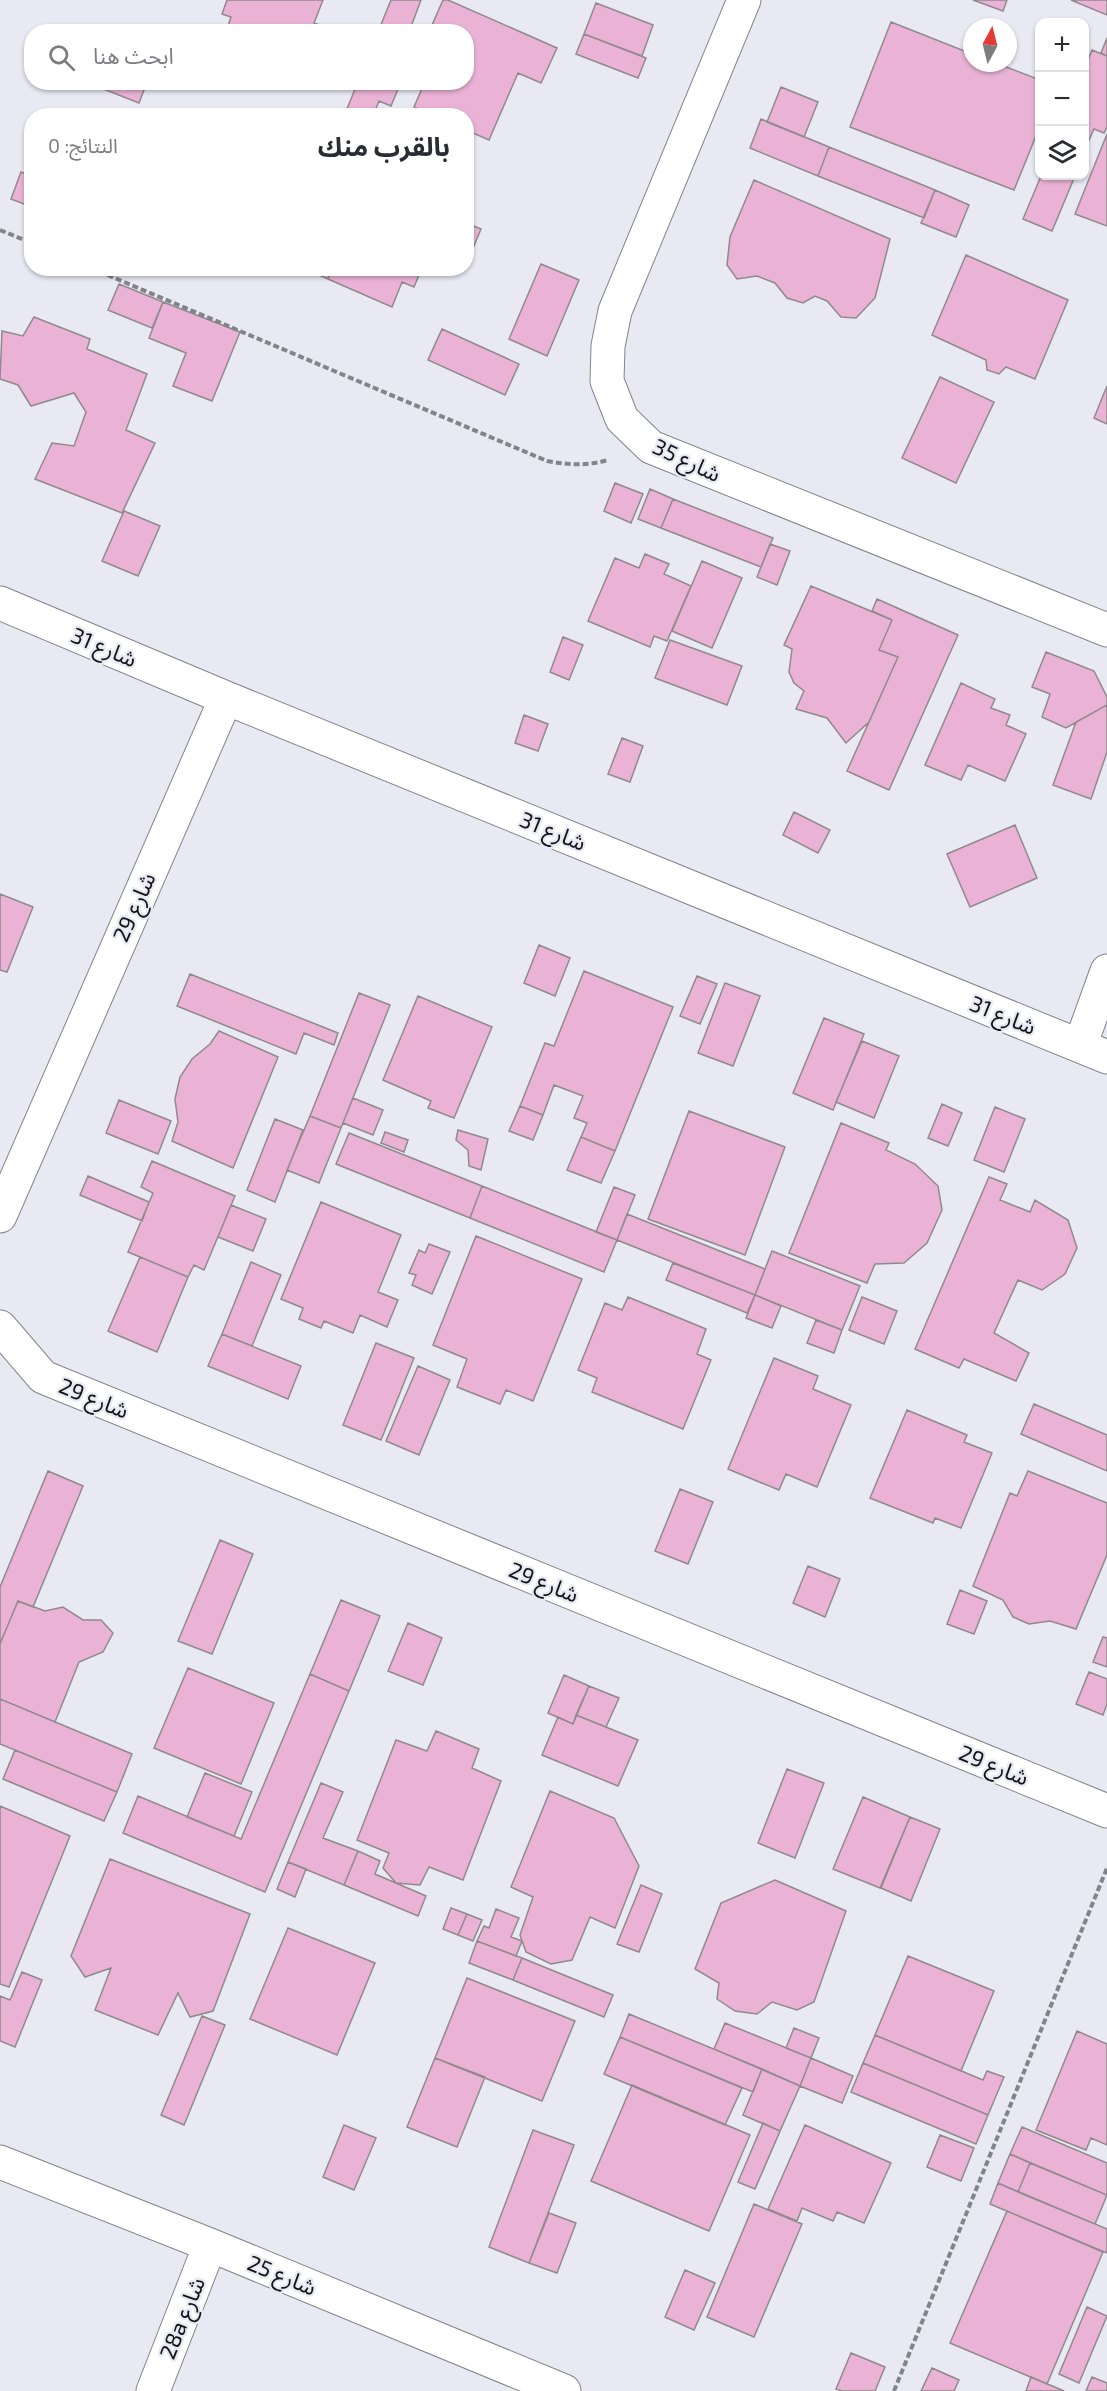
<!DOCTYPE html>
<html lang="ar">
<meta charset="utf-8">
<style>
:root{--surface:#fff;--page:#f7f7f7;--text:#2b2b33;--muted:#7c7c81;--line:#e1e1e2}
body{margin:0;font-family:"Exo 2","Noto Sans Arabic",sans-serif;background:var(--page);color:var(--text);direction:rtl}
.controls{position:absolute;right:18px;top:18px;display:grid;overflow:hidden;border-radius:12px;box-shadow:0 2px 4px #0004}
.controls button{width:54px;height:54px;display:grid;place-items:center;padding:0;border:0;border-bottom:2px solid var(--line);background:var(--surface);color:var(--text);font:30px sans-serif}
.compass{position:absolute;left:963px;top:18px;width:54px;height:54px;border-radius:50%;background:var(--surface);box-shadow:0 2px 4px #0004;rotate:7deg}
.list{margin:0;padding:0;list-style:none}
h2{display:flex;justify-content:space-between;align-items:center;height:78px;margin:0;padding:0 24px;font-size:26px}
h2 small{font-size:20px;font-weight:400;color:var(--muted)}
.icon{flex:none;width:33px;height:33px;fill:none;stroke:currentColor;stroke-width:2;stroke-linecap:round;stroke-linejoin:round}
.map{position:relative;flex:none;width:1107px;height:2391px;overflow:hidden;direction:ltr}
.search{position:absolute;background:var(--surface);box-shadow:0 2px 4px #0004;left:24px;top:24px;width:450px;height:66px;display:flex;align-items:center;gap:15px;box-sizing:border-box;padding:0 21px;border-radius:24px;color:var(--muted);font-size:22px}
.panel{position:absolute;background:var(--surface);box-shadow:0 2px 4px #0004;left:24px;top:108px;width:450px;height:168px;border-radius:24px;direction:rtl}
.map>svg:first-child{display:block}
</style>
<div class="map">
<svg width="1107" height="2391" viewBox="0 0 1107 2391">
<rect width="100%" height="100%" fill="#e8e9f2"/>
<!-- building -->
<path fill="#eab3d6" stroke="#91898e" stroke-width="1.5" d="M227 0H323L314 23 328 28 326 32H226L231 17 222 14Z
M391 0H421L409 32H378Z
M443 0H448L557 48 541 83 518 73 489 140 466 130V116H433L414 107 424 84 421 82H466V32H429Z
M973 0H1007L1003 11Z
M1071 0H1107V15Z
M596 3 653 25 642 56 584 34Z
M891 22 972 54V63H996L1040 80V126L1014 190 850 127Z
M584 34 646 58 638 78 576 54Z
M1107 38V56L1101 53Z
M1092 50 1107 56V127L1104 133 1094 129 1084 151V69Z
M86 82H147L139 103Z
M358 82H401L391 106 379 101 373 116H344Z
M781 87 818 102 804 137 767 122Z
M761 119 829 147 818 176 750 148Z
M1107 134V226L1075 214Z
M829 147 935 190 924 218 818 176Z
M21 172 32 176V207L11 199Z
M1041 176H1075L1052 231 1023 219Z
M754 180 890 239 875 298 856 318 841 317 827 301 815 296 803 303 787 298 775 283 757 276 737 279 727 265 730 237Z
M935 190 969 205 956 237 921 223Z
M466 223 481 229 468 260H466Z
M966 255 1068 300 1035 379 1006 367 999 374 987 370 986 360 932 335Z
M541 264 579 280 547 356 509 339Z
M303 268H332L328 279Z
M332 268H422L414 287 402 282 392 307 328 279Z
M119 284 163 302 152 328 108 310Z
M163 302 240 332 212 401 173 386 186 353 149 338Z
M34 317 90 339 87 349 147 374 126 430 155 443 122 513 35 479 52 443 74 446 86 412 74 393 31 406 18 385 0 379 2 331 23 336Z
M442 329 519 364 505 395 428 360Z
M940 377 994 402 956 483 902 458Z
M1107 386V424L1094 418Z
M615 483 643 494 631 523 604 511Z
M650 489 673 499 661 528 638 519Z
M673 499 773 538 761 567 661 528Z
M124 511 160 526 138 576 102 561Z
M770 544 790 551 777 585 757 577Z
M645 554 669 564 664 574 691 586 667 641 654 636 650 647 588 621 615 558 639 568Z
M702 561 742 578 712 648 672 631Z
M811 586 892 620 879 650 898 657 869 722 846 743 827 718 796 709 804 691 794 683 789 672 792 649 784 645Z
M877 599 958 635 889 790 847 771 898 657 879 650 892 620 872 611Z
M563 637 583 645 569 680 550 672Z
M670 640 742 666 727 705 655 678Z
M1046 652 1094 671 1107 697V705L1066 728 1042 717 1050 694 1032 687Z
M961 683 995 699 991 708 1010 715 1006 725 1026 734 1005 781 968 765 961 780 925 765Z
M1107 705V752L1091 799 1053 785 1076 722Z
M524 715 548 724 538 751 515 743Z
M622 738 643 746 630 782 608 774Z
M794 812 830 830 818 853 783 835Z
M1015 825 1037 878 970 907 947 854Z
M0 894 33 907 7 972 0 970Z
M539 945 570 958 555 996 524 983Z
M584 971 673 1007 615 1151 581 1137 587 1123 574 1118 583 1096 554 1085 543 1115 520 1106 545 1043 554 1046Z
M190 974 338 1033 334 1045 304 1033 296 1054 177 1006Z
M697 976 717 984 700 1024 680 1016Z
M725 983 760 996 733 1066 698 1053Z
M359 993 390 1005 341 1128 310 1116Z
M418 996 492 1027 454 1118 428 1108 431 1101 383 1080Z
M824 1018 864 1034 833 1110 793 1093Z
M219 1031 278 1057 233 1168 172 1141 178 1122 175 1099 180 1077 192 1059 210 1044Z
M862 1041 899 1056 874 1118 836 1102Z
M353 1098 383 1110 373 1135 343 1123Z
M119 1100 171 1121 158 1154 106 1133Z
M942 1104 962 1113 948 1146 928 1138Z
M520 1106 543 1115 533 1140 509 1131Z
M995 1107 1025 1119 1004 1172 974 1160Z
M689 1111 785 1147 745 1255 648 1219Z
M310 1116 341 1128 319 1183 287 1170Z
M275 1119 303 1130 275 1202 247 1190Z
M841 1123 889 1143 886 1150 915 1164 938 1186 942 1210 927 1243 904 1263 875 1264 867 1283 789 1253Z
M458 1130 488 1139 481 1170 469 1166 468 1150 456 1140Z
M385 1132 408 1140 404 1152 381 1143Z
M349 1133 482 1186 470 1218 336 1164Z
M581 1137 615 1151 601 1183 567 1170Z
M152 1161 235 1196 204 1270 194 1265 188 1277 128 1252 153 1193 141 1187Z
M88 1176 149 1202 142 1221 80 1195Z
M989 1177 1007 1184 1000 1200 1030 1212 1035 1200 1068 1220 1077 1248 1065 1274 1042 1290 1018 1280 994 1333 1029 1353 1016 1381 964 1359 959 1368 915 1349Z
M482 1186 617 1240 604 1272 470 1218Z
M614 1187 635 1195 617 1240 596 1232Z
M321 1202 401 1235 378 1292 398 1300 387 1327 360 1315 353 1333 324 1321 321 1328 299 1319 303 1308 281 1299Z
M231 1205 266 1219 253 1251 218 1237Z
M627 1214 765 1269 755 1295 617 1240Z
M476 1236 582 1279 533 1401 506 1390 500 1404 457 1387 467 1359 433 1345Z
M429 1244 450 1252 432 1294 412 1285 416 1275 409 1273 419 1250 425 1253Z
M772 1251 860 1286 842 1330 755 1295Z
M140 1257 188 1277 157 1352 108 1331Z
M251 1262 281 1275 252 1346 222 1334Z
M673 1263 755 1295 747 1313 666 1280Z
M755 1295 781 1306 772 1328 746 1318Z
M628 1297 706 1329 697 1354 711 1360 683 1429 592 1392 597 1378 578 1370 605 1303 622 1310Z
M862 1297 897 1311 884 1344 849 1330Z
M816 1320 842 1330 834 1353 807 1343Z
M222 1334 301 1366 288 1399 208 1366Z
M376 1343 414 1358 381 1440 343 1425Z
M774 1358 818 1376 813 1389 851 1405 817 1487 786 1474 779 1490 728 1469Z
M418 1366 450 1380 419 1455 386 1441Z
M1034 1404 1107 1435V1471L1021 1434Z
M907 1410 967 1435 964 1442 992 1453 961 1528 935 1518 933 1523 870 1498Z
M48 1471 83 1486 33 1607 18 1601 0 1644V1587Z
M1028 1471 1107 1503V1555L1076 1629 1050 1621 1029 1624 1013 1617 1003 1600 973 1586 1010 1493 1017 1496Z
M680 1489 713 1502 688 1564 655 1551Z
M220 1540 253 1554 212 1654 178 1641Z
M808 1566 840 1579 825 1617 793 1603Z
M960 1590 987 1601 974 1634 947 1624Z
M341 1600 380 1616 349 1691 310 1674Z
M18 1601 45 1611 63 1607 83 1620H101L113 1633 103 1652 79 1662 55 1722 0 1699V1644Z
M408 1623 442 1638 423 1685 388 1671Z
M1103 1637 1107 1638V1667L1093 1662Z
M188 1668 274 1703 241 1784 154 1748Z
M1089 1672 1107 1679V1704L1103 1715 1076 1704Z
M310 1674 349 1691 265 1892 123 1833 138 1796 241 1839Z
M564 1675 589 1686 573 1724 548 1713Z
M589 1686 619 1698 606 1727 576 1715Z
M0 1699 132 1754 117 1792 0 1744Z
M576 1715 638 1740 618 1786 542 1755 558 1717 573 1724Z
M436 1731 479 1749 472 1768 501 1781 463 1880 429 1867 420 1885 396 1883 383 1868 389 1853 357 1840 396 1740 427 1751Z
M15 1750 117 1792 104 1821 3 1779Z
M787 1769 824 1783 795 1858 758 1843Z
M205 1773 252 1792 234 1836 187 1817Z
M321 1783 343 1792 323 1838 358 1851 344 1885 288 1862Z
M550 1791 614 1818 639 1866 615 1928 590 1917 572 1960 551 1964 526 1952 520 1935 533 1897 511 1887Z
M863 1797 910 1817 880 1888 833 1869Z
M0 1806 70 1836 9 1987 0 1984Z
M910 1817 940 1829 911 1901 881 1888Z
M358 1851 380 1861 375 1874 426 1896 418 1916 344 1885Z
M110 1859 250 1914 213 2011 190 2017 178 1993 158 2035 95 2010 111 1968 85 1977 71 1956Z
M288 1862 306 1869 295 1897 277 1889Z
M775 1880 846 1911 814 2002 797 2010 772 2002 757 2014 735 2011 717 1999 719 1983 695 1969 721 1903Z
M641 1885 662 1894 639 1952 617 1944Z
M451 1908 467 1914 458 1935 443 1929Z
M496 1909 519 1918 511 1937 522 1941 516 1956 477 1941 484 1926 489 1928Z
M467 1914 482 1920 473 1941 458 1935Z
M288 1928 375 1963 337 2055 250 2019Z
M477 1941 522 1958 513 1980 469 1963Z
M908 1956 994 1991 961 2071 875 2035Z
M522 1958 613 1995 604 2017 513 1980Z
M22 1972 42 1980 15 2047 0 2041V1996L10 2000Z
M467 1978 575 2021 542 2101 435 2058Z
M629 2014 762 2069 753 2092 620 2037Z
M202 2016 225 2025 184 2125 161 2115Z
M725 2023 811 2058 800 2086 714 2049Z
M794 2028 819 2038 811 2058 786 2048Z
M1077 2031 1107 2044V2145L1091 2138 1086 2150 1036 2130Z
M875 2035 983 2080 987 2071 1004 2077 988 2115 863 2063Z
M620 2037 742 2088 725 2125 604 2074Z
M435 2058 485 2077 457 2147 407 2127Z
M811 2058 853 2076 842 2103 800 2086Z
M863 2063 988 2115 976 2144 851 2092Z
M762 2069 800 2086 780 2131 743 2115Z
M632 2085 750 2135 709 2231 591 2181Z
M763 2123 780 2131 755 2189 738 2182Z
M344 2125 376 2138 354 2190 323 2177Z
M805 2125 891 2163 864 2223 837 2212 833 2221 802 2208 797 2221 768 2209Z
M1022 2127 1107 2163V2195L1010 2154Z
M533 2130 574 2145 529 2263 489 2247Z
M940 2135 974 2148 961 2181 927 2167Z
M1010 2154 1030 2163 1018 2192 998 2183Z
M1030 2163 1107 2195 1095 2224 1018 2192Z
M998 2183 1107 2229V2253L990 2204Z
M754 2204 802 2224 754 2337 707 2317Z
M1007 2211 1103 2252 1047 2384 950 2343Z
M549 2213 576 2223 557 2273 529 2263Z
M685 2270 715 2283 694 2330 665 2317Z
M1087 2307 1107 2316 1079 2383 1059 2374Z
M851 2353 885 2367 875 2391H842L836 2389Z
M932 2368 959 2380 954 2391H921Z
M1031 2377 1064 2391H1026Z
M1092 2377 1107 2383V2391H1086Z"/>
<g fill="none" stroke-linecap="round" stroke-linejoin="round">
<!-- minor casing -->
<g stroke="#83848b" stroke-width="35">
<path id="minor" d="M744 0 615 311 608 346 607 381 622 419 651 447 1107 630
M0 603 226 698 1107 1057
M1080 1046 1107 971
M0 1216 226 698
M0 1327 43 1377 1107 1811
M0 2162 210 2245 564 2391
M153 2391 210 2245"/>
</g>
<!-- path -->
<path stroke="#83848a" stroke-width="4" stroke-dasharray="6 3" stroke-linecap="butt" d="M0 230 32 243
M91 268 547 461C568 465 587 466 608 460
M894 2391 1107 1868"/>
<!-- minor -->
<use href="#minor" stroke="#fff" stroke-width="33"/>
</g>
<g text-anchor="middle" stroke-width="4.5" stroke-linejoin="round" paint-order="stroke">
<!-- street labels -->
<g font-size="22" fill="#131417" stroke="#e8e9f2">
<text transform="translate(687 460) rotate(25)" y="8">شارع 35</text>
<text transform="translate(104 647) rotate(23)" y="8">شارع 31</text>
<text transform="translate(553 831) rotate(22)" y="8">شارع 31</text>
<text transform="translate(134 907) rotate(-66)" y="8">شارع 29</text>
<text transform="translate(1003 1015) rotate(22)" y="8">شارع 31</text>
<text transform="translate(94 1398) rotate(22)" y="8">شارع 29</text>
<text transform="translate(544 1582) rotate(22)" y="8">شارع 29</text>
<text transform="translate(994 1765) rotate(22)" y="8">شارع 29</text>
<text transform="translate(282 2275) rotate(22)" y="8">شارع 25</text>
<text transform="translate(182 2318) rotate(-68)" y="8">28a شارع</text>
</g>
</g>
</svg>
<div class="controls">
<button>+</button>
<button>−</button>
<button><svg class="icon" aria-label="layers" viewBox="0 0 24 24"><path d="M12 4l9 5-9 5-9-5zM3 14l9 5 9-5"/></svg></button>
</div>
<svg class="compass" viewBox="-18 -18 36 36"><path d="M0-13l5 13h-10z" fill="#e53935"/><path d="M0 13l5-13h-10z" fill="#7c7c81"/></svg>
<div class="search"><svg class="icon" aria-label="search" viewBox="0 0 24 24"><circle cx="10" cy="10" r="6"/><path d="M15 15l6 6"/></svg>ابحث هنا</div>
<section class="panel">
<h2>بالقرب منك<small>النتائج: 0</small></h2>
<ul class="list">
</ul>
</section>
</div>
